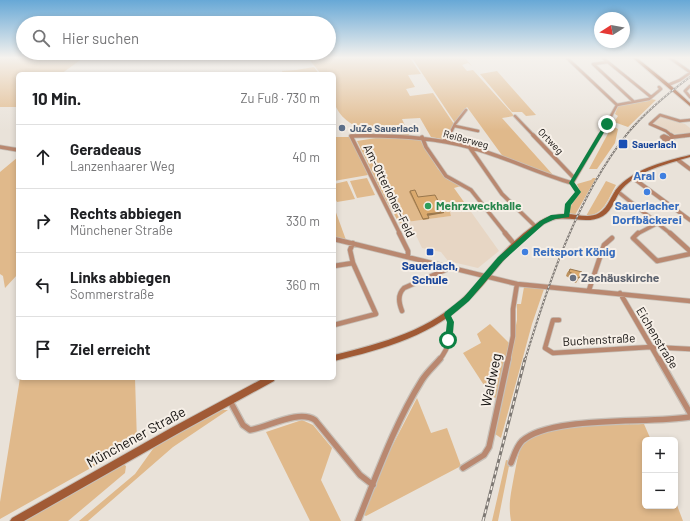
<!DOCTYPE html>
<html lang="de">
<meta charset="utf-8">
<style>
:root{--surface:#fff;--page:#f6f6f6;--text:#202124;--muted:#757577;--line:#e0e0e0}
body{margin:0;font-family:Barlow,sans-serif;background:var(--page);color:var(--text)}
.controls{position:absolute;right:12px;bottom:12px;display:grid;overflow:hidden;border-radius:6px;box-shadow:0 2px 6px #0003}
.controls button{width:36px;height:36px;display:grid;place-items:center;padding:0;border:0;border-bottom:1px solid var(--line);background:var(--surface);color:var(--text);font:20px sans-serif}
.compass{position:absolute;left:594px;top:12px;width:36px;height:36px;border-radius:50%;background:var(--surface);box-shadow:0 2px 6px #0003;rotate:259deg}
.stop{position:absolute;width:12px;height:12px;margin:-9px;border:3px solid #0b8043;border-radius:50%;background:#fff}
.stop.end{background:#0b8043;border-color:#fff;box-shadow:0 1px 4px #0008}
.list{margin:0;padding:0;list-style:none}
h2{display:flex;justify-content:space-between;align-items:center;height:52px;margin:0;padding:0 16px;font-size:17px}
h2 small{font-size:13px;font-weight:400;color:var(--muted)}
.list li{display:grid;grid-template-columns:26px 1fr auto;gap:12px;align-items:center;box-sizing:border-box;height:64px;padding:0 16px;border-top:1px solid var(--line)}
.list b{display:block;font-size:15px;white-space:nowrap}
.list p{margin:0;font-size:13px;white-space:nowrap;color:var(--muted)}
.list em{font-size:13px;font-style:normal;color:var(--muted)}
.icon{flex:none;width:22px;height:22px;fill:none;stroke:currentColor;stroke-width:2;stroke-linecap:round;stroke-linejoin:round}
.map{position:relative;flex:none;width:690px;height:521px;overflow:hidden}
.search{position:absolute;background:var(--surface);box-shadow:0 2px 6px #0003;left:16px;top:16px;width:320px;height:44px;display:flex;align-items:center;gap:10px;box-sizing:border-box;padding:0 14px;border-radius:22px;color:var(--muted);font-size:15px}
.panel{position:absolute;background:var(--surface);box-shadow:0 2px 6px #0003;left:16px;top:72px;width:320px;height:308px;border-radius:6px}
.map>svg:first-child{display:block}
</style>
<div class="map">
<svg width="690" height="521" viewBox="0 0 690 521">
<rect width="100%" height="100%" fill="#e9e2d9"/>
<!-- education -->
<path fill="#e7d6c4" d="M659 116 685 124 690 128V133L674 134 652 125Z
M469 209 499 251 478 268 448 261 441 252 422 248 414 231 403 233 399 223 451 216 449 212Z"/>
<!-- green -->
<path fill="#e0b98b" d="M0 58H83L61 74H18V105L16 107H0Z
M308 58H410L421 74 408 75 415 87 406 89 410 96 433 93 454 124 448 134 442 139 431 137 420 118 402 119 409 135C383 134 344 133 334 102 332 94 334 82 334 74H321Z
M412 58H465L472 66 468 63 462 65 467 71 473 70 511 112 514 116 502 118 554 176 504 158 467 107 455 123Z
M314 67 319 74H283L282 71 296 70Z
M497 71 536 115 526 116 522 112H512L480 74Z
M651 99 656 100 628 127 614 122 618 116 615 114 618 106 626 103 649 101Z
M612 126 618 129 615 143 597 169H589Z
M334 137H350L368 175 334 181Z
M382 137 419 138 438 169 447 179 461 186 454 188 469 209 450 212 451 216 399 223 383 195 357 141Z
M18 157V274L5 288 3 276 0 274V172Z
M367 178 375 195 357 198 350 181Z
M593 178H596L575 215 570 213 569 209 580 191 577 184 591 180Z
M347 181 355 199 337 202 334 196V184Z
M606 181 616 185C608 199 604 215 586 216Z
M334 207 346 240 334 237Z
M524 287 544 289 532 324 501 438 495 434 517 320V304H521Z
M490 324 509 343 498 399 491 396 463 353 481 343 477 334Z
M20 378H135L137 442 0 519V502Z
M417 398 431 433 447 428 461 466 366 516 362 514 386 458Z
M222 410H228L173 447 88 521H79L135 474 155 446Z
M302 420 313 425 332 448 321 480 341 521H310L266 432Z
M644 424 651 440H645V506H675V500L683 521H511C508 503 511 494 514 476 516 468 518 450 523 444 540 423 618 425 644 424Z
M506 460 510 461 498 521H492Z
M123 464 126 466 125 473 68 521H23Z"/>
<g fill="none" stroke-linecap="round" stroke-linejoin="round">
<!-- street-far3 casing -->
<g stroke="#c7c0b8" stroke-width="4">
<path id="street-far3" d="M567 58 617 105
M603 58 651 97
M670 58 690 72
M608 62 593 64 633 101
M668 85 680 80 690 73
M690 86 685 91 690 97
M515 116 534 136
M455 126 478 131
M449 136 455 124 466 110
M600 136 617 105 649 99 661 89 659 87
M672 136 666 131 650 124 660 115 680 121 690 120
M684 136 690 135"/>
</g>
<!-- street-far2 casing -->
<g stroke="#c7c0b8" stroke-width="5">
<path id="street-far2" d="M533 135 574 178
M671 135 674 137
M664 136 671 139 665 140 662 137Z
M422 137 426 147 446 176 471 190 506 234
M673 137 690 135
M444 141 450 135
M0 147 18 150
M470 148 502 194 536 227
M678 160 690 169
M633 178 690 220
M572 183 600 135
M617 191 671 234
M400 234 351 136C391 135 430 137 469 147 504 156 537 173 572 183L578 192 568 205 567 215
M637 234 658 223"/>
</g>
<!-- street-far1 casing -->
<g stroke="#c7c0b8" stroke-width="6">
<path id="street-far1" d="M399 233 408 251V256
M505 233 515 245
M638 233 633 238 657 261 690 254
M670 233 690 251
M334 239 517 284 690 301
M334 266 353 263
M589 290 604 245 612 238
M620 293 659 360
M402 311C399 303 397 295 404 288L452 267
M559 320H553L545 348 553 353 651 347 690 349
M334 325 376 314 353 263 350 250 353 243
M439 360C449 349 455 328 447 315
M508 360 513 336V309L517 284"/>
</g>
<!-- street casing -->
<g stroke="#c7c0b8" stroke-width="8">
<path id="street" d="M659 359 690 413
M230 401 243 425 250 430C268 427 299 409 315 420L360 475 373 485
M511 463C514 456 516 447 522 441 551 415 649 424 690 417
M463 468 484 455 489 447 508 359
M358 521C377 474 395 423 422 380 427 372 434 366 440 359"/>
</g>
<!-- secondary casing -->
<g stroke="#c7c0b8" stroke-width="2">
<path id="secondary" d="M633 58H637L669 84 690 103V106Z
M690 155V157C667 164 639 170 622 189 615 197 613 210 603 216 584 227 564 211 544 224 526 236 510 252 496 269 488 279 481 288 472 297 435 335 384 349 334 361V355C383 343 431 330 467 294 476 285 483 275 491 266 505 249 522 233 540 221 548 216 557 214 566 214 577 214 589 219 599 213 609 207 611 194 619 186 637 168 666 161 690 155Z
M264 378H275L274 381 177 434 24 521H10L12 518 171 428Z"/>
</g>
<!-- street-far3 -->
<use href="#street-far3" stroke="#b98870" stroke-width="2.5"/>
<!-- street-far2 -->
<use href="#street-far2" stroke="#b98870" stroke-width="3.5"/>
<!-- street-far1 -->
<use href="#street-far1" stroke="#b98870" stroke-width="4.5"/>
<!-- street -->
<use href="#street" stroke="#b98870" stroke-width="5.5"/>
<!-- secondary -->
<use href="#secondary" fill="#a15a35" fill-rule="evenodd"/>
<!-- rail-far1 casing -->
<g stroke="#7d7873" stroke-width="2">
<path id="rail-far1" d="M525 360C548 284 577 197 627 134 645 112 667 94 690 77"/>
</g>
<!-- rail casing -->
<g stroke="#7d7873" stroke-width="3">
<path id="rail" d="M483 521 525 359"/>
</g>
<!-- rail-far1 -->
<use href="#rail-far1" stroke="#f6efe7" stroke-width="1" stroke-dasharray="2" stroke-linecap="butt"/>
<!-- rail -->
<use href="#rail" stroke="#f6efe7" stroke-width="1.5" stroke-dasharray="4" stroke-linecap="butt"/>
</g>
<!-- wall -->
<path fill="#bc925f" d="M410 191 418 197 444 213 428 215 429 219 423 220 409 192Z
M570 269 579 278 576 283 570 280 571 279 566 276 567 273Z"/>
<!-- shaded-wall -->
<path fill="#99774d" d="M444 212V213L427 216V214Z"/>
<!-- building -->
<path fill="#dbaa6e" stroke="#99774d" d="M339 125H343L345 129H341Z
M415 190 418 197 435 195 444 212 427 214 429 218 423 219 410 191Z
M570 269 582 272 579 278 574 276V274L569 272Z"/>
<!-- sky -->
<linearGradient id="sky" x2="0" y2="1"><stop stop-color="#67a8d6"/><stop offset="0.44" stop-color="#f5f2ee"/><stop offset="1" stop-color="#f5f2ee" stop-opacity="0"/></linearGradient>
<rect width="690" height="131" fill="url(#sky)"/>
<!-- route -->
<path fill="#0b8043" d="M605 123 609 124 574 182 581 192 571 205 569 217 555 219 544 224 503 261 469 301 451 316 454 322 452 340 451 342H446L445 340 447 322 444 315 445 312 464 297 498 257 540 221 551 215 564 214 565 204 575 192 569 183Z"/>
<!-- markers -->
<circle fill="#5c6f8a" stroke="#f6efe7" stroke-width="1.5" cx="342" cy="128" r="4"/>
<g fill="#1a4fb4" stroke="#f6efe7" stroke-width="1.5">
<rect x="618" y="139" width="10" height="10" rx="2"/>
<rect x="426" y="248" width="8" height="8" rx="2"/>
</g>
<g fill="#3f7fe0" stroke="#f6efe7" stroke-width="1.5">
<circle cx="663" cy="176" r="4"/>
<circle cx="647" cy="192" r="4"/>
<circle cx="525" cy="252" r="4"/>
</g>
<circle fill="#2e9e5b" stroke="#f6efe7" stroke-width="1.5" cx="428" cy="206" r="4"/>
<circle fill="#6b7280" stroke="#f6efe7" stroke-width="1.5" cx="573" cy="278" r="4"/>
<g text-anchor="middle" stroke-width="4" stroke-linejoin="round" paint-order="stroke">
<!-- far-service labels -->
<g font-size="10" font-weight="bold" fill="#4e5e75" stroke="#f6efe7" text-anchor="start">
<text x="350" y="132">JuZe Sauerlach</text>
</g>
<!-- far-street labels -->
<g font-size="10" fill="#120f0d" stroke="#f6efe7">
<text transform="translate(466 139) rotate(15)" y="4">Reißerweg</text>
<text transform="translate(551 141) rotate(46)" y="4">Ortweg</text>
</g>
<!-- far-transit labels -->
<g font-size="10" font-weight="bold" fill="#164399" stroke="#f6efe7" text-anchor="start">
<text x="632" y="148">Sauerlach</text>
</g>
<!-- shop labels -->
<g font-size="12" font-weight="bold" fill="#366cbe" stroke="#f6efe7" text-anchor="end">
<text x="655" y="180">Aral</text>
<text x="647" y="210" text-anchor="middle">Sauerlacher<tspan x="647" dy="14">Dorfbäckerei</tspan></text>
<text x="533" y="256" text-anchor="start">Reitsport König</text>
</g>
<!-- street labels -->
<g font-size="12" fill="#120f0d" stroke="#f6efe7">
<text transform="translate(389 191) rotate(64)" y="4">Am-Otterloher-Feld</text>
<text transform="translate(657 338) rotate(59)" y="4">Eichenstraße</text>
<text transform="translate(599 340) rotate(-3)" y="4">Buchenstraße</text>
</g>
<!-- leisure labels -->
<g font-size="12" font-weight="bold" fill="#27864d" stroke="#f6efe7" text-anchor="start">
<text x="436" y="210">Mehrzweckhalle</text>
</g>
<!-- transit labels -->
<g font-size="12" font-weight="bold" fill="#164399" stroke="#f6efe7">
<text x="430" y="270">Sauerlach,<tspan x="430" dy="14">Schule</tspan></text>
</g>
<!-- worship labels -->
<g font-size="12" font-weight="bold" fill="#5b616d" stroke="#f6efe7" text-anchor="start">
<text x="581" y="282">Zachäuskirche</text>
</g>
<!-- near-street labels -->
<g font-size="14" fill="#120f0d" stroke="#f6efe7">
<text transform="translate(491 380) rotate(-78)" y="5">Waldweg</text>
<text transform="translate(136 437) rotate(-29)" y="5">Münchener Straße</text>
</g>
</g>
</svg>
<div class="controls">
<button>+</button>
<button>−</button>
</div>
<svg class="compass" viewBox="-18 -18 36 36"><path d="M0-13l5 13h-10z" fill="#e53935"/><path d="M0 13l5-13h-10z" fill="#757577"/></svg>
<div class="stop" style="left:448px;top:340px"></div>
<div class="stop end" style="left:607px;top:124px"></div>
<div class="search"><svg class="icon" aria-label="search" viewBox="0 0 24 24"><circle cx="10" cy="10" r="6"/><path d="M15 15l6 6"/></svg>Hier suchen</div>
<section class="panel">
<h2>10 Min.<small>Zu Fuß · 730 m</small></h2>
<ul class="list">
<li><svg class="icon" aria-label="ahead" viewBox="0 0 24 24"><path d="M12 20V5M6 11l6-6 6 6"/></svg><div><b>Geradeaus</b><p>Lanzenhaarer Weg</p></div><em>40 m</em></li>
<li><svg class="icon" aria-label="right" viewBox="0 0 24 24"><path d="M7 20v-9h11M14 6l5 5-5 5"/></svg><div><b>Rechts abbiegen</b><p>Münchener Straße</p></div><em>330 m</em></li>
<li><svg class="icon" aria-label="left" viewBox="0 0 24 24"><path d="M17 20v-9H6M10 6l-5 5 5 5"/></svg><div><b>Links abbiegen</b><p>Sommerstraße</p></div><em>360 m</em></li>
<li><svg class="icon" aria-label="arrive" viewBox="0 0 24 24"><path d="M6 21V4h12l-3 4 3 4H6"/></svg><div><b>Ziel erreicht</b></div></li>
</ul>
</section>
</div>
